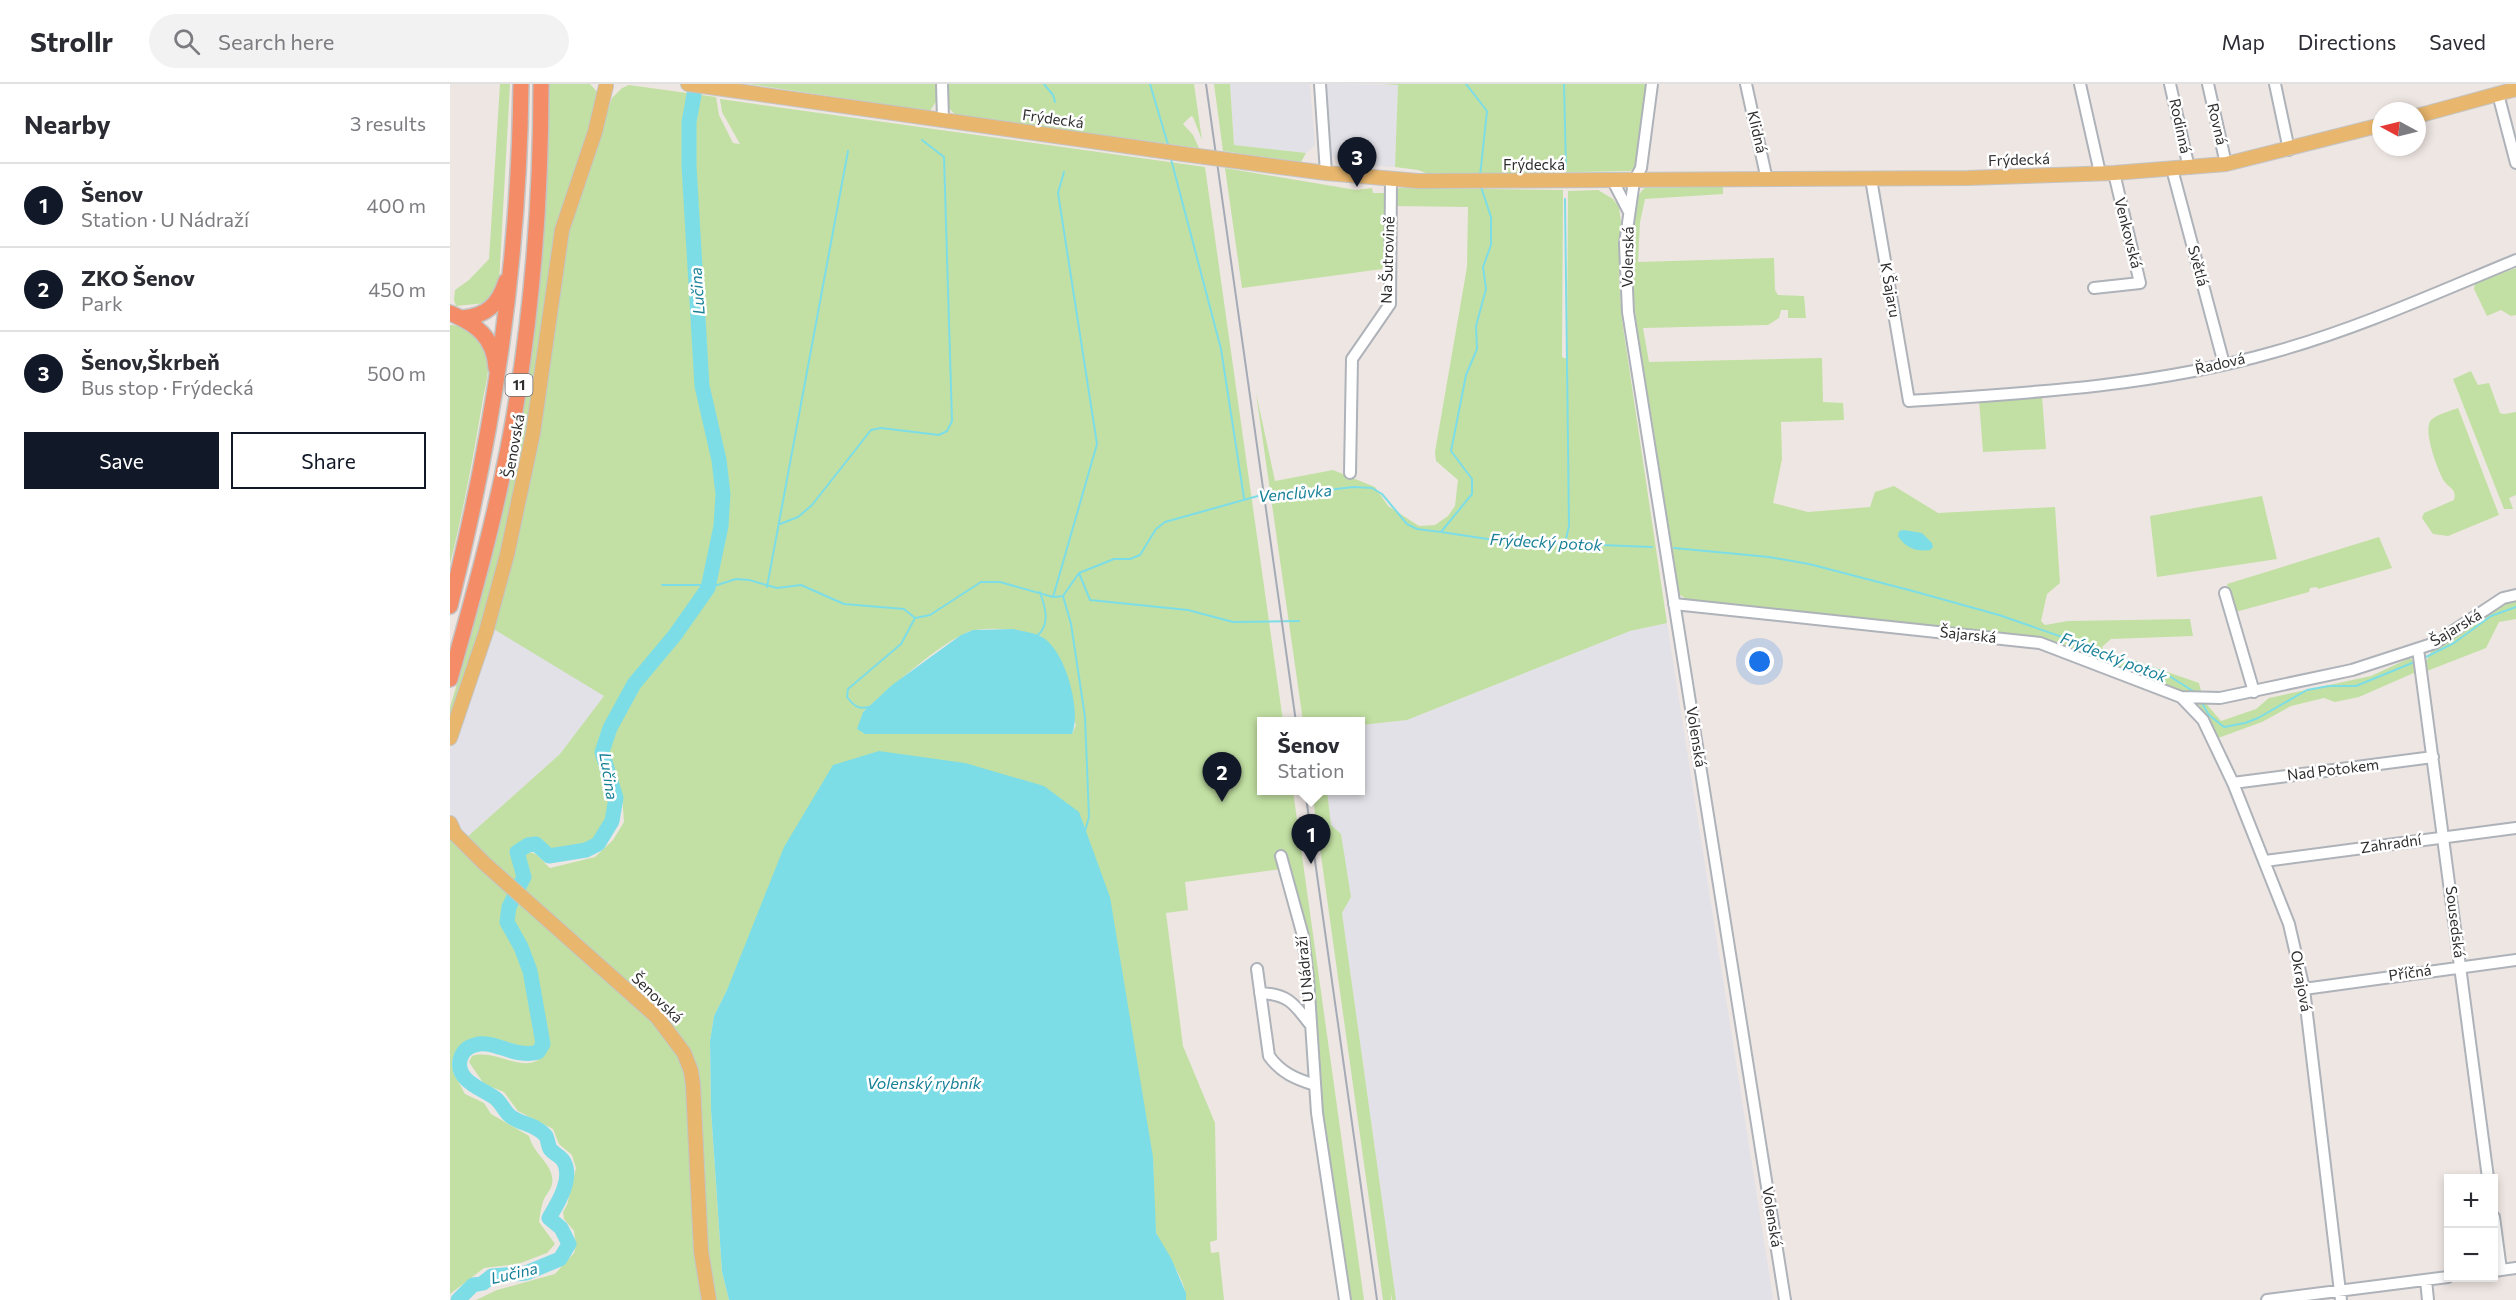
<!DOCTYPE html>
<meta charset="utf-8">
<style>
:root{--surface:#fff;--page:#f2f2f3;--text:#2b2b33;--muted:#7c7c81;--line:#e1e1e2;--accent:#111827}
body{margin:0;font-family:Commissioner,sans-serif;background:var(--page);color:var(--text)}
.controls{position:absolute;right:18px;bottom:18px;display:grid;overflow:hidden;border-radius:0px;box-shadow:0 3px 9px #0003}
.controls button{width:54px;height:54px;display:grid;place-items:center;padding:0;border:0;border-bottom:2px solid var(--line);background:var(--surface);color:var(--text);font:30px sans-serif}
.compass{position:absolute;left:1922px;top:18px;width:54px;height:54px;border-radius:50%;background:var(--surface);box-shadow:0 3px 9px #0003;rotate:277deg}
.you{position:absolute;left:1310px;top:578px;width:21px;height:21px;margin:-15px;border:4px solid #fff;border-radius:50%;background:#1a73e8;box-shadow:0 0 0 9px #1a73e833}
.badge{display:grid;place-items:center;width:39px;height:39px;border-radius:50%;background:var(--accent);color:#fff;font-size:20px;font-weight:700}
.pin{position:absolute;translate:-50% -50px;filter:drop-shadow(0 2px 3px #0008)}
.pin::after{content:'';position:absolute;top:32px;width:21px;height:18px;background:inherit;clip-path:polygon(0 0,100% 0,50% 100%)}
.popup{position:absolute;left:807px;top:633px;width:108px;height:78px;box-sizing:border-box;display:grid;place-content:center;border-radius:0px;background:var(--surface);filter:drop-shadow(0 2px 4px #0005);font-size:20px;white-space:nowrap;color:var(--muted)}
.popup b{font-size:22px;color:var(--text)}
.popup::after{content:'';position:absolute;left:50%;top:100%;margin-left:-12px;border:12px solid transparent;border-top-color:var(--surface)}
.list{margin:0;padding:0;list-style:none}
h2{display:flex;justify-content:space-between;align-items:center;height:78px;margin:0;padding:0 24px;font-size:26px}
h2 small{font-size:20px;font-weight:400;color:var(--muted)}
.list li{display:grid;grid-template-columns:39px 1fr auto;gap:18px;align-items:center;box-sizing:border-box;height:84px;padding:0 24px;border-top:2px solid var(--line)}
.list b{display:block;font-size:22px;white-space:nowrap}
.list p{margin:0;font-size:20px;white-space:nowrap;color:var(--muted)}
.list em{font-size:20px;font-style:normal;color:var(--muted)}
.actions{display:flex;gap:12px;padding:18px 24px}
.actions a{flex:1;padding:14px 0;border:2px solid var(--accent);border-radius:0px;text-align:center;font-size:21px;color:var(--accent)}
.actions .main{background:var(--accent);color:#fff}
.icon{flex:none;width:33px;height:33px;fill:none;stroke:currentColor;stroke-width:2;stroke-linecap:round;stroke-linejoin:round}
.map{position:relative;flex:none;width:2066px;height:1216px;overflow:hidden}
header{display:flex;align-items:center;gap:36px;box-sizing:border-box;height:84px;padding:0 30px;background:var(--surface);border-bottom:2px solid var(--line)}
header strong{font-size:28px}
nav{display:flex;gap:33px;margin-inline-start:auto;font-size:21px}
.search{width:420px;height:54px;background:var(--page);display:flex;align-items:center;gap:15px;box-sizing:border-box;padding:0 21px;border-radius:33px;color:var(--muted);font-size:22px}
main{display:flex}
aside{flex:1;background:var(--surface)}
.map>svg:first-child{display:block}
</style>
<header>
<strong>Strollr</strong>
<div class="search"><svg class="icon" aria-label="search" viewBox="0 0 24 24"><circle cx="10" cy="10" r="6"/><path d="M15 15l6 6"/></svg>Search here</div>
<nav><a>Map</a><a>Directions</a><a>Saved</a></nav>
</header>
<main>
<aside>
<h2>Nearby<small>3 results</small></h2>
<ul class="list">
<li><span class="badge">1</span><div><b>Šenov</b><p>Station · U Nádraží</p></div><em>400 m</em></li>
<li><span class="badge">2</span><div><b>ZKO Šenov</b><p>Park</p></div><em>450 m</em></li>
<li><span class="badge">3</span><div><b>Šenov,Škrbeň</b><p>Bus stop · Frýdecká</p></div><em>500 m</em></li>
</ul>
<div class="actions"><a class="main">Save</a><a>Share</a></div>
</aside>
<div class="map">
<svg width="2066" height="1216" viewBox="0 0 2066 1216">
<rect width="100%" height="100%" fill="#eee6e2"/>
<!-- industrial -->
<path fill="#e2e1e7" d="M780 0H860L865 61 856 69 784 61Z
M874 0 948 1 945 83 925 82V78L918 77 917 82 899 84 890 80 881 71Z
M1217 539 1323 1214 1321 1216H946L892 829 901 812 881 741 877 707 910 706 911 641 957 636 1180 547Z
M42 544 155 611 110 670 16 754 0 729V667Z"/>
<!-- green -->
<path fill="#c2e0a3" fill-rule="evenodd" d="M50 0H60L49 199 36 219 6 222 4 216 5 206 19 196 39 175Z
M98 0H140L148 9V23L112 134 78 352 50 483 0 644V623C63 421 100 211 98 0Z
M298 0H488L487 16 480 27Z
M495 0H744L752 56 743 33 741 32 733 40 743 51 749 64 511 32 505 30 496 22Z
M764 0H780L784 61 856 69 851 78 773 67Z
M931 0H1198L1186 83 1180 87 1026 90 976 89 968 86 945 83 948 1Z
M179 1 266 13 269 31 283 59 290 60 272 28 270 15 755 83 833 637 812 638V706L843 707 914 1216H899L871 1037 858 876 831 785 735 798 738 826 716 829 733 962 765 1039 767 1156 760 1158 761 1169 769 1168 774 1216H736C736 1191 711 1168 706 1148 702 1130 704 1093 703 1073L277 906 264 932 260 957 261 1026 272 1188 279 1216H264L254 1144 246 982 230 951 219 936 73 805 79 792 72 770C85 764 90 775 100 784L145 773 163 756 174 738 172 711 164 692 159 667 164 648 187 608 178 602C168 622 154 638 150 660 147 679 160 696 162 715 164 736 147 759 126 763 110 766 100 767 88 756L79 757 59 768C67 777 72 789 67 801L16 754 110 670 154 612 42 544 116 155 162 14 172 4ZM562 545 591 552 626 641 622 650H415L413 628C433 610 501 549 525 546 537 544 550 545 562 545Z
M775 84 906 106 922 104 923 109H936L935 178 932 185 792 204Z
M1273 102V110L1195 115 1190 138 1188 178 1324 174 1325 206 1328 211 1354 212 1356 234H1338V226H1331L1329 234 1318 241 1193 244 1199 278 1372 274 1373 318 1393 319 1394 336 1331 338 1332 375 1323 419 1358 428 1420 423 1425 408 1444 402 1488 429 1605 423 1610 499 1597 510 1591 537 1595 541 1618 537 1740 535 1743 552 1661 555 1652 563 1654 566 1749 599 1752 611 1731 609 1590 556 1239 517 1229 510C1218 454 1211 398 1203 342 1197 302 1161 128 1195 104Z
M949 104 1113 106 1112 273 1117 275 1118 107 1148 106 1163 115 1169 123 1171 138 1169 195 1172 236 1217 539 1180 547 957 636 911 641 910 638 853 637 806 309 825 397 883 386 925 403 938 422 969 442 985 441 998 432 1005 422 1008 396 986 377 985 368 1017 183 1018 123 945 122V109Z
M2066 184V231L2061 232 2051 226 2037 232 2024 205 2025 199Z
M0 241C17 242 32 253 37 270 41 285 34 306 32 321 23 374 13 428 0 480Z
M2021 287 2028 301 2039 299 2050 329 2054 330 2066 328V411L2059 414 2063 425H2054L2003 295Z
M1592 312 1596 365 1533 368 1529 316Z
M2008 324 2049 431 1998 452 1983 450 1972 434 1974 429 2004 416C2007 405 2000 405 1994 397 1988 387 1971 343 1982 335 1989 330 2000 327 2008 324Z
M1812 412 1827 475 1707 493 1700 432Z
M1929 453 1942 484 1868 505 1867 503 1860 504 1859 508 1789 527H1784L1777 500Z
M2066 515V535L2049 538 2036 564 1977 587 1966 588 1909 613 1885 618 1874 614 1841 622 1812 638 1768 654 1747 618 1753 616 1771 637 1806 625 1819 614 1921 592 1960 574 1967 580 1977 576 1984 562 2054 518Z
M862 707H877L881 741 891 750 901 813 892 829 946 1216H942L941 1209V1216H933Z
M0 751 215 949 228 970 237 993 255 1216H26L47 1206 105 1190 124 1169 126 1162 124 1147 114 1135 113 1128 117 1121 126 1084 122 1071 109 1060 103 1045 68 1027 54 1008 34 1000 19 978 22 972C44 965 70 987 88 976 107 965 88 901 82 884 75 866 57 845 61 826L58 823 55 839 74 877 86 949 85 960 78 965C46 954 25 943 2 976L3 988 15 1010 34 1019 41 1030 79 1052C83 1069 100 1078 102 1093 104 1102 98 1108 94 1115 91 1122 90 1131 89 1138L105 1160 97 1169 68 1180 34 1184 0 1210Z"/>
<!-- water -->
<path fill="#7ddde7" d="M1454 446 1472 449 1482 459 1483 463 1480 466C1467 468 1455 464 1448 452L1449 447Z
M563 545C571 547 582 548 590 552 615 563 632 627 622 650H415L407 645 413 628 442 601 511 551 523 546Z
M429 667 515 679 594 702 629 728 660 813 703 1073 706 1149 721 1174 736 1209V1216H279L272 1188 261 1026 260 957 264 932 277 906 334 763 383 681Z"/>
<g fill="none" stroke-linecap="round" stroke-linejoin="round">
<!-- stream -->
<path stroke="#7ddde7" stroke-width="2" d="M594 0 603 11 605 18
M700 0 719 64
M1016 0 1037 27 1030 92
M1114 0 1116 85
M721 75 771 265 794 414
M1115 115 1119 442 1115 459
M330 440 348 433 362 421 421 346 431 344 489 351 497 347 502 337 494 73 472 56
M991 448 1051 457 1202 463
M1224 464 1319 473 1359 480 1459 506 1549 531 1713 588 1746 609
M629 489 640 516 738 526 783 538 849 537
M212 501H259
M317 503 398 67
M258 504 286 495 299 496 327 504 351 501 394 520 454 525 465 534 480 531 531 498H550L603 513 613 512 629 489 664 475H680L690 471 706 445 715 438 815 410 836 407 862 408 903 403 922 404 932 410 957 440 967 445 991 448 1022 410V395L1001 367 1016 291 1027 265 1026 242 1036 205 1033 183 1041 161V133L1031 103
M613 512 621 540 635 633 639 733 635 747
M603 513 647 360 608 109 614 88
M587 552C601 540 595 523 590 508
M1972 575 2004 559 2041 532 2066 523
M1750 616 1759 631 1774 643 1795 639 1808 634 1857 606 1879 602H1906L1967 577
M419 623C408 626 403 621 397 613L398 605 451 560 465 534"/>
<!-- river -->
<path stroke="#7ddde7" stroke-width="15" d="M8 1216 23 1201 33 1199 42 1192 76 1189 110 1175 119 1160 111 1144 99 1134C108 1119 123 1095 114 1078 111 1072 104 1070 100 1065 98 1061 98 1056 96 1052 86 1040 70 1040 60 1032 54 1027 51 1018 45 1014 31 1004 6 997 10 976 12 968 17 963 25 961 44 955 65 975 88 968L93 960 80 887 71 863 57 838 59 823 74 793 67 768 78 761 86 760 99 772 136 766 148 760 162 737 166 714 152 668 160 644 184 600 225 551 258 504 271 442 273 410 269 376 252 302 239 82V38L246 0"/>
<!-- minor casing -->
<g stroke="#aeb2b9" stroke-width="14">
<path id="minor" d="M492 0 493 36
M870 0 876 89
M1202 0 1191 84 1184 97 1175 160 1178 228 1335 1216
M1296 0 1317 96
M1630 0 1650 89
M1720 0 1739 84
M1758 0 1776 80
M1825 0 1839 66
M2048 10 2066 79
M1722 85 1774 280
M1421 95 1459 317C1581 309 1706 302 1824 268 1907 245 1986 209 2066 176
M1163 97 1179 128
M1644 204 1690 199 1664 89
M900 389 902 275 940 220 941 96
M1775 509 1804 608
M1224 520 1590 559 1731 613 1770 614 1902 586 1985 559 2053 514 2066 511
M1968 565 2038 1094
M1731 613 1753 636 1783 699 1839 840 1854 905 1891 1216
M1783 699 1983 673
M831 772 853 852 858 894 867 1029 895 1216
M1815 777 2066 744
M807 885 819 972C831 989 846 995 865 1001
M1854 905 2066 876
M810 909C837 910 844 919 859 939
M2044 1133 2051 1186
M2044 1187 2066 1184
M1976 1196 1978 1216
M1817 1216 1998 1193"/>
</g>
<!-- major casing -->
<g stroke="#c4c4c4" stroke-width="16">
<path id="major" d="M238 0 733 70
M1967 32 2066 5
M793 78 876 89 968 97 1518 94 1664 89 1776 80 1931 41
M0 654 36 548 57 471 83 349 112 146 145 48 156 2
M0 739 5 750 34 779 207 933 234 969 241 987 243 1001 251 1167 259 1216"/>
</g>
<!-- highway casing -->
<g stroke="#c4c4c4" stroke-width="18">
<path id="highway" d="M0 229C26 240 44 253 46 284
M12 234C37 232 49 220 56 197
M0 522C44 347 69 181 71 0
M0 595C27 500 53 405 68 308 84 206 91 103 91 0"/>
</g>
<!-- minor -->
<use href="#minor" stroke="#fff" stroke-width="10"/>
<!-- major -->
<use href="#major" stroke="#e8b66d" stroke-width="14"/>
<!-- highway -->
<use href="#highway" stroke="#f38c67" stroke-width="15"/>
<!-- rail -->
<path stroke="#a4aab6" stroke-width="2" d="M756 0 846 638
M855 706 927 1216"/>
<!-- major-bridge casing -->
<g stroke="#c4c4c4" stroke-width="16" stroke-linecap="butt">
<path id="major-bridge" d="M733 70 793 78"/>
</g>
<!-- major-bridge -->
<use href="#major-bridge" stroke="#e8b66d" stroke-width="14"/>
</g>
<g text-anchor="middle" stroke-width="5" stroke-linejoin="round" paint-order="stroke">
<!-- shield labels -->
<rect fill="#fff" stroke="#6d6d6d" stroke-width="1.5" x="55.5" y="290" width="27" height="22" rx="4.5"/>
<g font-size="14" font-weight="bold" fill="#2e2e2e">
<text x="69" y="306">11</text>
</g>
<!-- street labels -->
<g font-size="15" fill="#2e2e2e" stroke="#fff">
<text transform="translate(603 35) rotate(8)" y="5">Frýdecká</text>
<text transform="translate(1767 40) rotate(77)" y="5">Rovná</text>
<text transform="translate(1730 42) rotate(78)" y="5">Rodinná</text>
<text transform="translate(1307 48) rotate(77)" y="5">Klidná</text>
<text transform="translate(1569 76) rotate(-2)" y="5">Frýdecká</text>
<text x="1084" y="86">Frýdecká</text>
<text transform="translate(1678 149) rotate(76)" y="5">Venkovská</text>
<text transform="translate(1178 173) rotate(-89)" y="5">Volenská</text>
<text transform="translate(938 176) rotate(-88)" y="5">Na Šutrovině</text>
<text transform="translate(1748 182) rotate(75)" y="5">Světlá</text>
<text transform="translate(1440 206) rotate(80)" y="5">K Šajaru</text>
<text transform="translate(1770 280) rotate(-13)" y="5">Řadová</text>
<text transform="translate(64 362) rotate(-80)" y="5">Šenovská</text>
<text transform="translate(2006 544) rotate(-31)" y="5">Šajarská</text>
<text transform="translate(1518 551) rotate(6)" y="5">Šajarská</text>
<text transform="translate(1246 653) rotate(81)" y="5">Volenská</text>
<text transform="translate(1883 686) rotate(-7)" y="5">Nad Potokem</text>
<text transform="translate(1941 760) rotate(-8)" y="5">Zahradní</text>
<text transform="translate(2005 838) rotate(83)" y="5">Sousedská</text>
<text transform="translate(855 885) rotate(-96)" y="5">U Nádraží</text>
<text transform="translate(1960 889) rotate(-8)" y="5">Příčná</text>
<text transform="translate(1851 897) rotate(80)" y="5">Okrajová</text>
<text transform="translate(207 914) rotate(44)" y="5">Šenovská</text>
<text transform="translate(1322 1133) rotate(81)" y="5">Volenská</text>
</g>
<!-- water labels -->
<g font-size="16" font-style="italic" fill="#188198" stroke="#fff">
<text transform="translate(247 207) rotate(-94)" y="6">Lučina</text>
<text transform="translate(845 409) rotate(-5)" y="6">Venclůvka</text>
<text transform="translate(1096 458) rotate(3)" y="6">Frýdecký potok</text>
<text transform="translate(1664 573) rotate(21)" y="6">Frýdecký potok</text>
<text transform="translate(159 692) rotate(81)" y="6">Lučina</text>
<text x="474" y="1005">Volenský rybník</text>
<text transform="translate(64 1189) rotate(-13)" y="6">Lučina</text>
</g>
</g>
</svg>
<div class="controls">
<button>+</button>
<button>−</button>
</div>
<svg class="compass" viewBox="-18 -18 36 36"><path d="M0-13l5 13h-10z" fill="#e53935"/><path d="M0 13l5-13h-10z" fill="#7c7c81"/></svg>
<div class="you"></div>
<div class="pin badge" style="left:861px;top:780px">1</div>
<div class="popup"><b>Šenov</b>Station</div>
<div class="pin badge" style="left:772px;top:718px">2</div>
<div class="pin badge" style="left:907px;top:103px">3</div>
</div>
</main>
